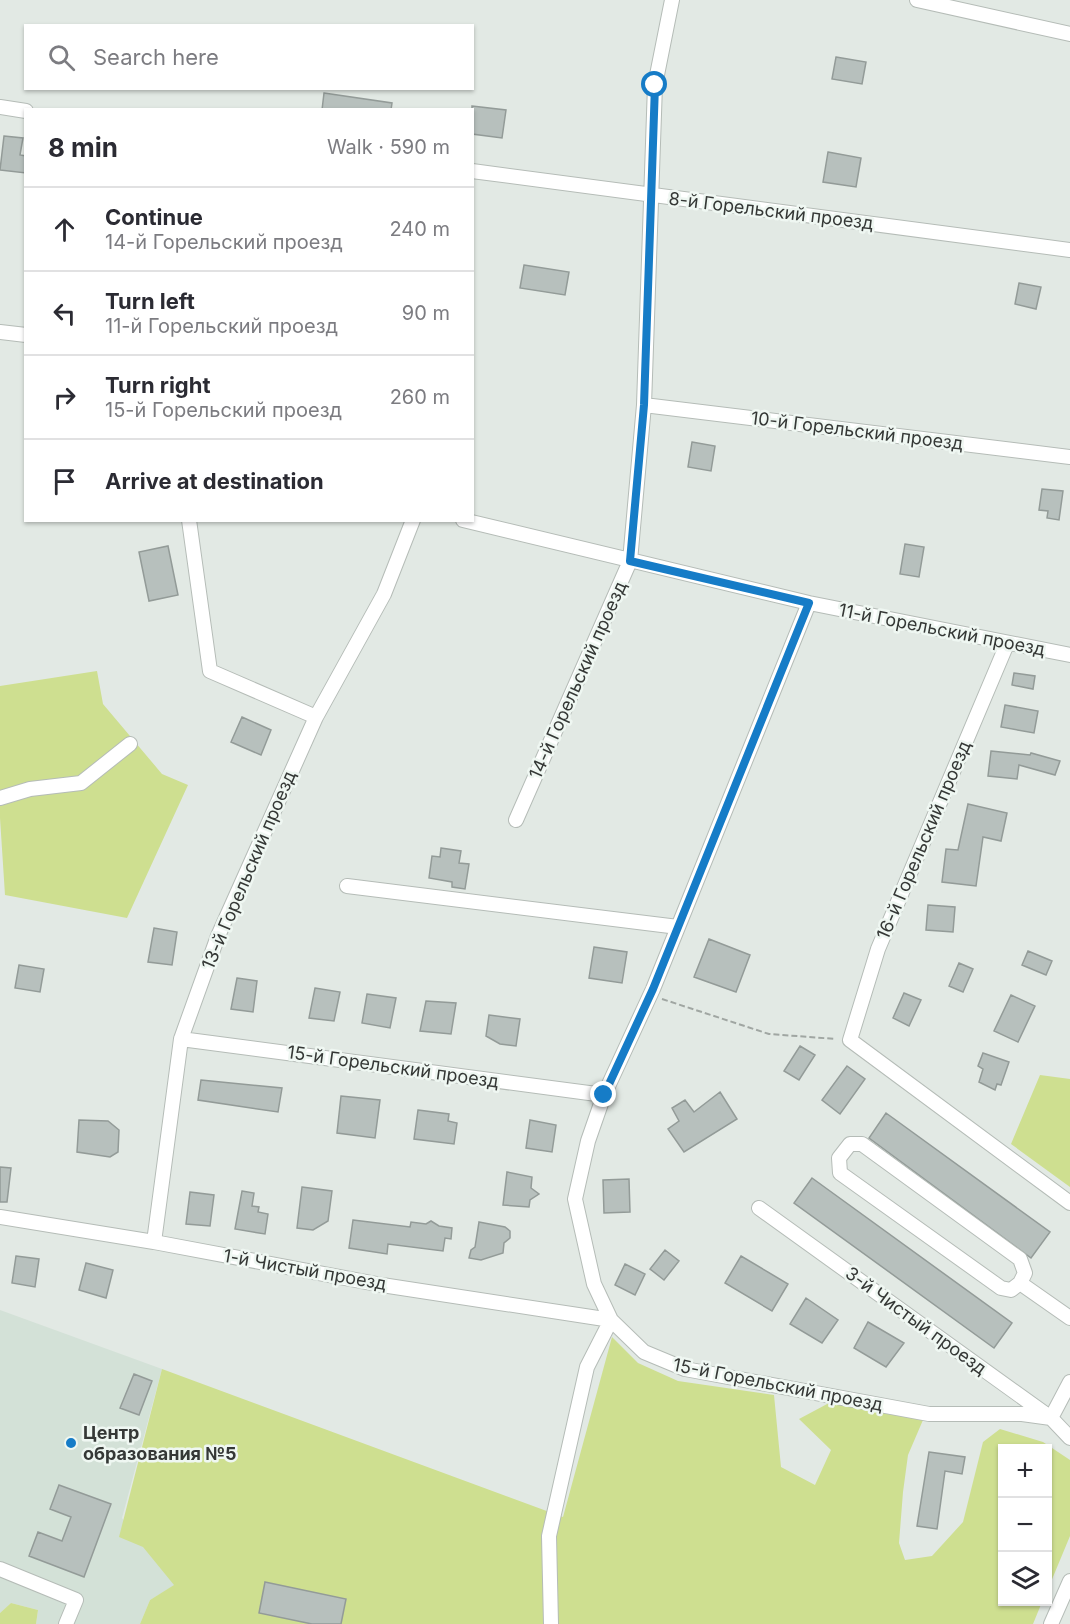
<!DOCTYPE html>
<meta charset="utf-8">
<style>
:root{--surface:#fff;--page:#f2f2f3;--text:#2b2b33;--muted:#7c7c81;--line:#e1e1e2}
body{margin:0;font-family:Inter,sans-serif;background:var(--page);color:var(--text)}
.controls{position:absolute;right:18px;bottom:18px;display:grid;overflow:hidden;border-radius:0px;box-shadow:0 2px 4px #0004}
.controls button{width:54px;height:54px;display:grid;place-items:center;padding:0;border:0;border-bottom:2px solid var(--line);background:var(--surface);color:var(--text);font:30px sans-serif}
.stop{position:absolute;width:18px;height:18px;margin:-14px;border:4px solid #167cc7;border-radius:50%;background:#fff}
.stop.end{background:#167cc7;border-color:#fff;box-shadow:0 2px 6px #0008}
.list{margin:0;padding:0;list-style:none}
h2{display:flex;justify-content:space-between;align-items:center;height:78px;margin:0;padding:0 24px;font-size:26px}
h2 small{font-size:20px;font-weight:400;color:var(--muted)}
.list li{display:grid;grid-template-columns:39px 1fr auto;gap:18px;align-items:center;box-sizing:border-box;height:84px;padding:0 24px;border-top:2px solid var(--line)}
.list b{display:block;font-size:22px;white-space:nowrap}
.list p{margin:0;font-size:20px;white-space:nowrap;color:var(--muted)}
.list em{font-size:20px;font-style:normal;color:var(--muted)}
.icon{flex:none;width:33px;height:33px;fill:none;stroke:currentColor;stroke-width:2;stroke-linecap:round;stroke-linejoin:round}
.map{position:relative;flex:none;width:1070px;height:1624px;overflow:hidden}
.search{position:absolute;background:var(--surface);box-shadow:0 2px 4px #0004;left:24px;top:24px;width:450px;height:66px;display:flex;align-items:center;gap:15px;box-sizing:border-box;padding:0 21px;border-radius:0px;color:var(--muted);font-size:22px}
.panel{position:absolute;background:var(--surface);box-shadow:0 2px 4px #0004;left:24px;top:108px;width:450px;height:414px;border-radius:0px}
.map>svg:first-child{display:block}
</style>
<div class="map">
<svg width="1070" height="1624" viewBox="0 0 1070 1624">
<rect width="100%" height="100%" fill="#e2e9e4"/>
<!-- built -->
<path fill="#d3e1d7" d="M0 1310 162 1369 122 1518 175 1585 150 1600 140 1624H36L38 1610 11 1603 0 1613Z"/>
<!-- green -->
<path fill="#cedf90" d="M97 671 103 704 162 774 188 785 127 918 5 895 0 818V686Z
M1040 1075 1070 1079V1187L1011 1144Z
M612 1337 638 1363 678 1381 774 1395 781 1467 815 1485 831 1450 799 1419 829 1403 923 1420 908 1455 903 1492 899 1543 905 1560 932 1556 963 1522 983 1442 1000 1429 1043 1442 1070 1460V1536L1048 1589V1448H1002V1602H1042L1033 1624H140L150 1600 174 1585 143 1547 119 1537 162 1369 563 1517Z
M11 1603 38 1610 36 1624H0V1613Z"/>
<!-- building -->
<path fill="#b7c0bd" stroke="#939b98" stroke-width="1.5" d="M836 57 866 62 862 84 832 79Z
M324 93 392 103 391 110H322Z
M472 106 506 110 502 138 472 134Z
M4 136 23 138 20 155 26 156V173L0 170Z
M828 152 861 158 856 187 823 182Z
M524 265 569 272 565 295 520 288Z
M1019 283 1041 287 1036 309 1015 304Z
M692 442 715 446 711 471 688 467Z
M1042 489 1063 491 1059 520 1047 518 1048 511 1039 510Z
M905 544 924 547 919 577 900 574Z
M168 546 178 595 149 601 139 552Z
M1014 673 1035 676 1033 689 1012 685Z
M1005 705 1038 711 1034 733 1001 727Z
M242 717 271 730 261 755 231 742Z
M991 751 1030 755 1031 753 1060 761 1055 775 1019 765 1017 779 988 776Z
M968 804 1007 813 1001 841 983 837 976 886 942 882 946 849 958 850Z
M441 848 461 851 459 863 469 864 465 889 452 887V882L429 878 432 856 440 857Z
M928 905 955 907 953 932 926 930Z
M154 928 177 932 172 965 148 962Z
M709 939 750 955 736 992 694 977Z
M594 947 627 952 622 983 589 978Z
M1028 951 1052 961 1046 975 1022 965Z
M959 963 973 969 963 992 949 986Z
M19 965 44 969 40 992 15 988Z
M237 978 257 981 253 1012 231 1009Z
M315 988 340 992 334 1021 309 1018Z
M904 993 921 1000 909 1026 893 1018Z
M367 994 396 998 390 1028 362 1023Z
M1011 995 1035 1006 1018 1042 994 1031Z
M426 1001 456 1003 451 1034 420 1031Z
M489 1015 520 1019 516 1046 500 1044 486 1036Z
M800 1046 815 1055 799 1080 784 1071Z
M983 1053 1009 1062 1001 1085 997 1084 995 1090 979 1082 983 1069 978 1066Z
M847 1066 865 1079 840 1114 822 1100Z
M201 1080 282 1088 278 1112 198 1100Z
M720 1092 737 1119 684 1152 668 1129 679 1121 672 1108 685 1100 694 1112Z
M341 1096 380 1100 375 1138 337 1133Z
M418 1110 449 1114 448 1121 457 1123 454 1144 414 1139Z
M886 1113 1050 1232 1031 1258 869 1138Z
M79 1120 108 1121 119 1130 118 1152 110 1157 77 1152Z
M530 1120 556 1125 552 1152 526 1148Z
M0 1167 11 1168 7 1202H0Z
M507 1172 532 1177 531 1188 539 1194 530 1200 529 1207 503 1205Z
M812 1178 1012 1323 994 1348 794 1203Z
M629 1179 630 1212 604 1213 603 1180Z
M302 1187 332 1191 328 1221 313 1230 297 1228Z
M242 1191 254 1193 252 1206 259 1207 258 1212 268 1214 265 1234 235 1229Z
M190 1192 214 1195 210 1226 186 1224Z
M353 1220 410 1227 411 1222 426 1224 431 1221 439 1226 452 1228 451 1239 445 1238 443 1251 388 1244 387 1254 349 1248Z
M479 1222 505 1227 510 1231V1238L504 1243 503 1253 481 1260 469 1258 471 1250 475 1247Z
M665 1250 679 1261 664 1280 650 1269Z
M16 1256 39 1259 35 1287 12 1283Z
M741 1256 788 1284 772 1311 725 1283Z
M86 1263 113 1270 106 1298 79 1290Z
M625 1264 645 1274 635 1295 615 1285Z
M806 1298 838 1320 822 1343 790 1324Z
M868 1322 904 1343 886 1367 854 1348Z
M134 1374 152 1381 139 1415 120 1408Z
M929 1452 965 1457 962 1474 945 1471 937 1529 917 1526Z
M59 1485 111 1504 84 1577 29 1556 38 1532 62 1541 71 1517 50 1509Z
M265 1582 346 1599 341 1624H312L259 1613Z"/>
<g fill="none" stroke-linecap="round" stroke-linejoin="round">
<!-- minor casing -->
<g stroke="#b5bcb7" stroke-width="16">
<path id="minor" d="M917 0 1070 34
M0 107 26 111
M472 171 1070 250
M0 332 26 335
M644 405 1070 457
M189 520 210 671 316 717
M463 520 809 603 1070 655
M1007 644 878 949 850 1040 1070 1203
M0 798 30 789 81 783 130 744
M516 820 630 561 644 405 655 85 672 0
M347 886 678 927
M181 1039 604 1095 653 989 809 603
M604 1095 588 1141 575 1199 594 1284 611 1320 644 1352 685 1369 929 1414H1022L1051 1418
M850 1144H862L1020 1259 1025 1273 1020 1283 1011 1290 1001 1288 840 1173 839 1158Z
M759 1208 1051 1418 1070 1438
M0 1217 154 1242 382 1285 611 1320 587 1367 549 1536 551 1624
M154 1242 181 1039 218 936 316 717 384 594 413 520
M1020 1283 1070 1318
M1051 1418 1070 1382
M0 1569 76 1600 66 1624
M1051 1624 1070 1581"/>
</g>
<!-- path -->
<path stroke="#a0a6a2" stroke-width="2" stroke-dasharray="6 3" stroke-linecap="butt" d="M662 999 769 1034 836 1039"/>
<!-- minor -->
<use href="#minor" stroke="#fff" stroke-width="14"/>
</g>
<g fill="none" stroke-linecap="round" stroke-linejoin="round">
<!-- route -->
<path stroke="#167cc7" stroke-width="8" d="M604 1095 653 989 809 603 630 561 644 405 655 85"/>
</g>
<!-- markers -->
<circle fill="#167cc7" stroke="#eff7f2" stroke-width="2" cx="71" cy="1443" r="6"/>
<g text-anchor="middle" stroke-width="5" stroke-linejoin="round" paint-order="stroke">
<!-- street labels -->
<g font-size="18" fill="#353836" stroke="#eff7f2">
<text transform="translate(771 211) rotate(7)" y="6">8-й Горельский проезд</text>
<text transform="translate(857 431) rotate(7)" y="6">10-й Горельский проезд</text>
<text transform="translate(942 630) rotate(11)" y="6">11-й Горельский проезд</text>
<text transform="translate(578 680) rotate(-66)" y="6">14-й Горельский проезд</text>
<text transform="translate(924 840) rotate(-67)" y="6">16-й Горельский проезд</text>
<text transform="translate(249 870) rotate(-67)" y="6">13-й Горельский проезд</text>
<text transform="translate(393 1067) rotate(8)" y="6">15-й Горельский проезд</text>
<text transform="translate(305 1270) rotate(10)" y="6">1-й Чистый проезд</text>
<text transform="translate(916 1321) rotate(36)" y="6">3-й Чистый проезд</text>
<text transform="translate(778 1385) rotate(11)" y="6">15-й Горельский проезд</text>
</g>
<!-- poi labels -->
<g font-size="18" font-weight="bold" fill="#353836" stroke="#eff7f2" text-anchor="start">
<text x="83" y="1439">Центр<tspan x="83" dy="21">образования №5</tspan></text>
</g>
</g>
</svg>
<div class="controls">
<button>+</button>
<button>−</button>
<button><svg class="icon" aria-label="layers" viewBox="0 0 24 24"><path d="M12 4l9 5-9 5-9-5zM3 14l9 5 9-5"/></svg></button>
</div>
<div class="stop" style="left:655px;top:85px"></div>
<div class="stop end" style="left:604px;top:1095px"></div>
<div class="search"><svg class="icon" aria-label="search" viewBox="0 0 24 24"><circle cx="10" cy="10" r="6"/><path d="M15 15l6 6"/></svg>Search here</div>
<section class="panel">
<h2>8 min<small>Walk · 590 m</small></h2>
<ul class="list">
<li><svg class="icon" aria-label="ahead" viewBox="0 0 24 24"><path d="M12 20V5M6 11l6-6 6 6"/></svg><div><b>Continue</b><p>14-й Горельский проезд</p></div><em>240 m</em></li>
<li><svg class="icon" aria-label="left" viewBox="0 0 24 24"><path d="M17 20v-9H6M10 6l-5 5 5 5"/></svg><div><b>Turn left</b><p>11-й Горельский проезд</p></div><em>90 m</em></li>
<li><svg class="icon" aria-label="right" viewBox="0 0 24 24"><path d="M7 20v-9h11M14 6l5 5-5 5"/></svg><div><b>Turn right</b><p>15-й Горельский проезд</p></div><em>260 m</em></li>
<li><svg class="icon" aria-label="arrive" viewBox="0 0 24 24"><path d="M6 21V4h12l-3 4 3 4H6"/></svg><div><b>Arrive at destination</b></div></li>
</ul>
</section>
</div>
